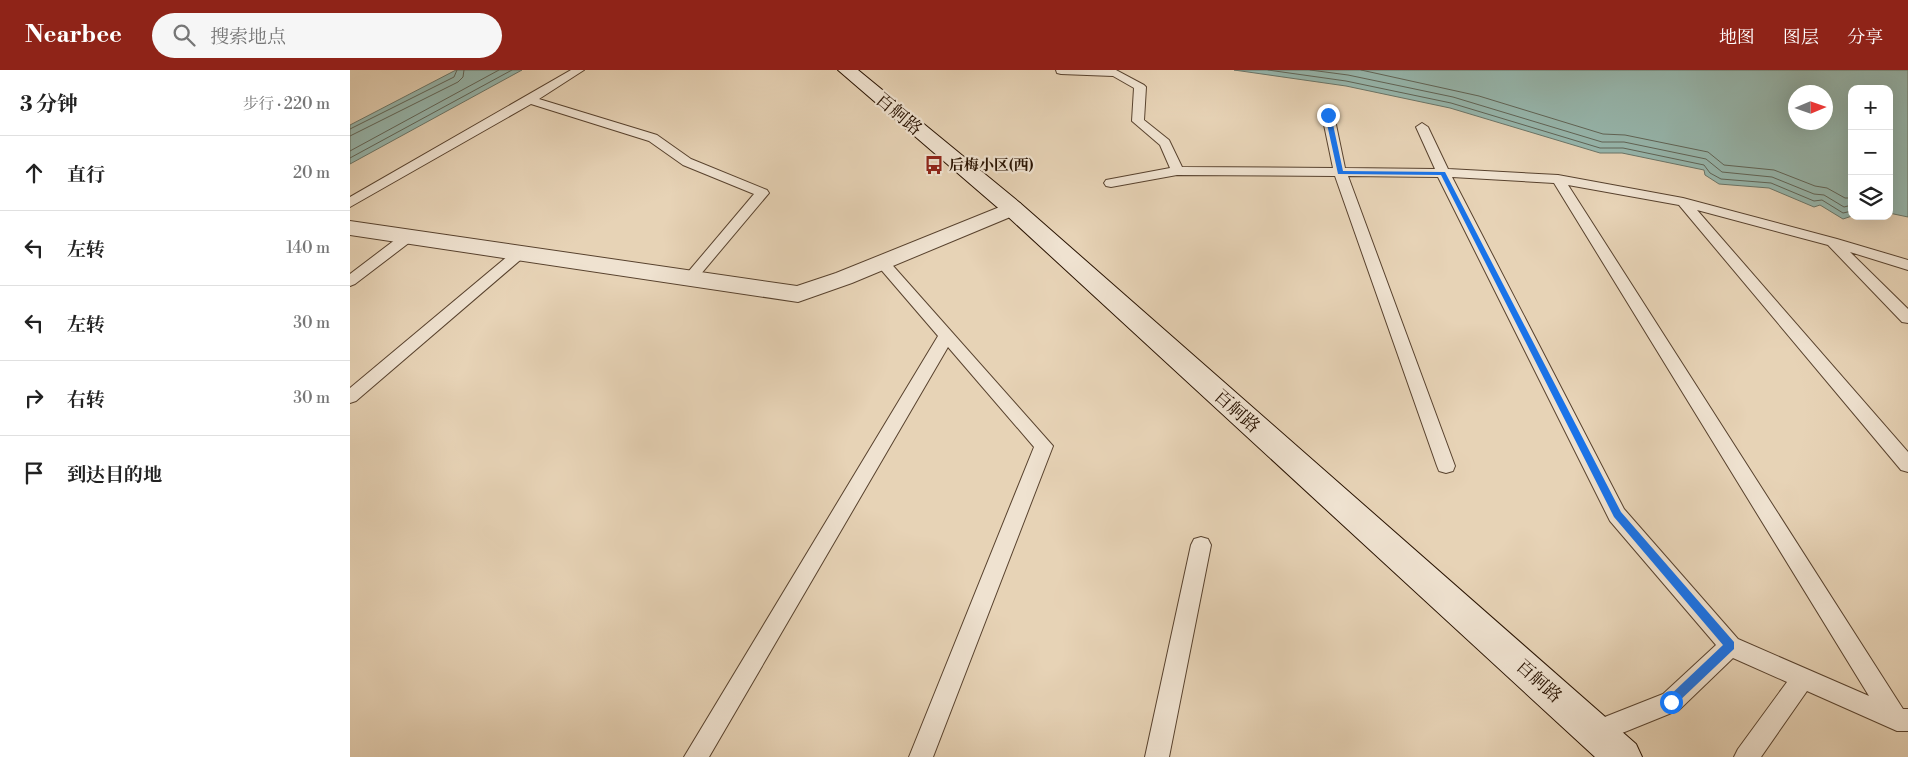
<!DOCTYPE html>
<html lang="zh">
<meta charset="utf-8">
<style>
:root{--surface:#fff;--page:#f6f6f6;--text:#222;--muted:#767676;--line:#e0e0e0;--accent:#8f2418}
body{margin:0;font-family:"Libre Bodoni","Noto Serif SC",serif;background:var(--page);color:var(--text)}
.controls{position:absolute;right:15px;top:15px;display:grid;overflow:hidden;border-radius:10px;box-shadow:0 5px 20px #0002}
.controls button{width:45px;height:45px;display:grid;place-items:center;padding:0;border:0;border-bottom:1px solid var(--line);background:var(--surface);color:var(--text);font:25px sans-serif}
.compass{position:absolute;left:1438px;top:15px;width:45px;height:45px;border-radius:50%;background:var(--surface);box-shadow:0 5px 20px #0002;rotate:88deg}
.stop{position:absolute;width:15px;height:15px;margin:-11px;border:4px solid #1a73e8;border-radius:50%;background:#fff}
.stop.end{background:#1a73e8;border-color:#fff;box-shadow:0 1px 5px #0008}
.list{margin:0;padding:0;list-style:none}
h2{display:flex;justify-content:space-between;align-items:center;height:65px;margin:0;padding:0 20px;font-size:21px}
h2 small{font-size:16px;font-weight:400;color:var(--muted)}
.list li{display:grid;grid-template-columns:32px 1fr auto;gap:15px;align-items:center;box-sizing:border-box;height:75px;padding:0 20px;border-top:1px solid var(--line)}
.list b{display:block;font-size:19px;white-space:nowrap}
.list em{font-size:16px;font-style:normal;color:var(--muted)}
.icon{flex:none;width:28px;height:28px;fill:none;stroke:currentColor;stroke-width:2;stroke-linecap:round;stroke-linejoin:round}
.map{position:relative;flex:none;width:1558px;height:687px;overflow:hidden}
header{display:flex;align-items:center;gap:30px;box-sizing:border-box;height:70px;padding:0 25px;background:var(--accent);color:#fff}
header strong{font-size:24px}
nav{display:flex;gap:28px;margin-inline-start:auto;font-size:18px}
.search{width:350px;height:45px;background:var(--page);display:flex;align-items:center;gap:12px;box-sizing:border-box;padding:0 18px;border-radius:28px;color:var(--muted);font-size:19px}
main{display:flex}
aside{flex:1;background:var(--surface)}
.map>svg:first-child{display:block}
</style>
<header>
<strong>Nearbee</strong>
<div class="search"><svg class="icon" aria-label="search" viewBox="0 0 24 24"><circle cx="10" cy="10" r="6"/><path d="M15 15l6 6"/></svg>搜索地点</div>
<nav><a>地图</a><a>图层</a><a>分享</a></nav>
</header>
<main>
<aside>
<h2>3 分钟<small>步行 · 220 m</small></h2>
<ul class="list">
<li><svg class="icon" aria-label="ahead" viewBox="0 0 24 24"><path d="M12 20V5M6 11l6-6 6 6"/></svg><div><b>直行</b></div><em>20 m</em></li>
<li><svg class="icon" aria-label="left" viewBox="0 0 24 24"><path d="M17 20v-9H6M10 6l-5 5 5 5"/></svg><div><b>左转</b></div><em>140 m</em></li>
<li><svg class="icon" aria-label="left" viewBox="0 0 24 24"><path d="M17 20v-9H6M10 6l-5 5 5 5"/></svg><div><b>左转</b></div><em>30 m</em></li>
<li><svg class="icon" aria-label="right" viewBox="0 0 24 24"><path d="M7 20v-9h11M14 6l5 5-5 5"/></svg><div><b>右转</b></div><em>30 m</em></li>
<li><svg class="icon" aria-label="arrive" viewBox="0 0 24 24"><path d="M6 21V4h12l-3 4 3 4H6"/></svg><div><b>到达目的地</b></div></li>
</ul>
</aside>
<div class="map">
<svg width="1558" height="687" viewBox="0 0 1558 687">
<rect width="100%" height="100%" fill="#e7d3b6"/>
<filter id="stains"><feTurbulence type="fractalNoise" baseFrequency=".004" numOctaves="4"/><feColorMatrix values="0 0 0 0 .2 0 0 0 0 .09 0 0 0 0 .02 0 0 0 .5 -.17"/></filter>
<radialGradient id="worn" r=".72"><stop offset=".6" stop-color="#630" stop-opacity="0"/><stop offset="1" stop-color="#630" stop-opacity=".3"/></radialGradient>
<!-- water -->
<path fill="#97b8af" stroke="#6b7669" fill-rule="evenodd" d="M106 0H172L0 94V55Z
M884 0H1558V147L1539 143V19H1502V146L1493 149 1470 135 1464 137 1419 118 1369 114 1355 105 1354 100 1272 83H1250L1100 38 996 16ZM1446 22H1476V52H1446Z"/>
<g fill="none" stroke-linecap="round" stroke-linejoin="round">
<!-- shore -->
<path stroke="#606558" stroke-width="1" d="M918 0 996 11 1101 33 1250 78H1273L1354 95 1360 103 1371 109 1421 113 1464 131 1472 130 1493 143 1502 141
M960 0 998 5 1103 27 1252 72H1274L1356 89 1372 102 1422 107 1464 124 1474 125 1494 137 1502 135
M1011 0 1129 26 1253 64 1275 65 1358 82 1374 95 1424 100 1465 116 1477 118 1495 128H1502
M0 59 104 7 107 0
M0 66 108 12 113 7 114 0
M0 81 149 0
M0 88 162 0"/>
<!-- lane casing -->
<g stroke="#58422e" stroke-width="2">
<path id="lane" d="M221 0H234L189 29 307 65 341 89 417 120 419 123 345 211H335L333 208 404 124 333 95 299 71 181 34 0 137V127Z
M706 0H766L794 15 796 17 794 50 819 70 832 97 983 98 972 45 978 41 984 45 995 98 1085 99 1066 57 1072 53 1078 57 1098 99 1208 105 1333 128 1487 169 1558 190V200L1500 182 1558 239V253L1552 252 1478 175 1347 140 1558 382V402L1551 400 1329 135 1218 115 1553 639H1558V661H1547L1457 621 1411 687H1384L1388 679 1437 612 1383 588 1329 640 1245 674 1237 670 1233 662 1237 654 1313 624 1366 575 1260 451 1088 107 998 106 1105 396 1103 401 1096 403 1089 401 1087 396 985 106 827 105 761 117 756 116 754 113 756 110 820 98 810 75 782 51 784 18 763 6 711 4 707 3ZM1102 107 1204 113 1519 626 1388 569 1274 439Z
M59 162 64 163 66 166 64 169 5 214 0 216V204L54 163Z
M170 179 175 180 177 183 175 186 6 331 0 333V318L165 180Z
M532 188 537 189 703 376 583 687H559L684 377 598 277 359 687H334L588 266 527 195 525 192 527 189Z
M851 467 858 469 861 475 819 687H795L841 475 844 469Z"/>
</g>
<!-- street casing -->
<g stroke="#58422e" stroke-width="2">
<path id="street" d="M662 132 670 133 673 138 670 143 502 213 448 232 0 165V151L447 216 486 203Z"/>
</g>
<!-- secondary casing -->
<g stroke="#281201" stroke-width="2">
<path id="secondary" d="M488 0H508L670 133 1286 674 1292 687H1245L654 143Z"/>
</g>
<!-- lane -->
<use href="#lane" fill="#efe2d0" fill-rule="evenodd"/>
<!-- street -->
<use href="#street" fill="#efe2d0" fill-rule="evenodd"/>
<!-- secondary -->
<use href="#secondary" fill="#efe2d0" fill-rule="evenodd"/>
</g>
<!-- route -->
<path fill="#1a73e8" d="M978 43 981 45 993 101 1095 102 1271 442 1384 572V579L1325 635H1317L1316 632 1317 628 1373 575 1264 447 1091 105 988 104 975 45Z"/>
<!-- icons -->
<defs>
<g id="bus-bare" transform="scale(1.5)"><path d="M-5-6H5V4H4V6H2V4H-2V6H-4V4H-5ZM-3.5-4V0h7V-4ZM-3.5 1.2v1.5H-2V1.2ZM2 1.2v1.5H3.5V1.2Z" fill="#8f2418" stroke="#efe2d0" stroke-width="2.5" paint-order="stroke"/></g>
</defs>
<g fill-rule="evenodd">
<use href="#bus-bare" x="584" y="95"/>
</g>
<g text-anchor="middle" stroke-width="4.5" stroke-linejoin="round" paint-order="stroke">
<!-- far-poi labels -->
<g font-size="15" font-weight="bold" fill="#281201" stroke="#efe2d0" text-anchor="start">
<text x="599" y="100">后梅小区(西)</text>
</g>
<!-- street labels -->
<g font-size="18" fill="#281201" stroke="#efe2d0">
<text transform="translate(549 44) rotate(40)" y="6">百舸路</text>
<text transform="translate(887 341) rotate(42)" y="6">百舸路</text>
<text transform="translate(1189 611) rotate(42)" y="6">百舸路</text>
</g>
</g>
<rect width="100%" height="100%" filter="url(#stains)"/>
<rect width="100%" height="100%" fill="url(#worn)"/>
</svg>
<div class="controls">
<button>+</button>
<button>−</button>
<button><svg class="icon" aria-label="layers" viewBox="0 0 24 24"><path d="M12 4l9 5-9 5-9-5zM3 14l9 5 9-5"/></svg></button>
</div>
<svg class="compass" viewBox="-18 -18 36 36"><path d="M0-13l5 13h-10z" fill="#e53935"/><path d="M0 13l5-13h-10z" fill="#767676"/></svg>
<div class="stop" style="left:1321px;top:632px"></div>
<div class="stop end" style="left:978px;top:45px"></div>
</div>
</main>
